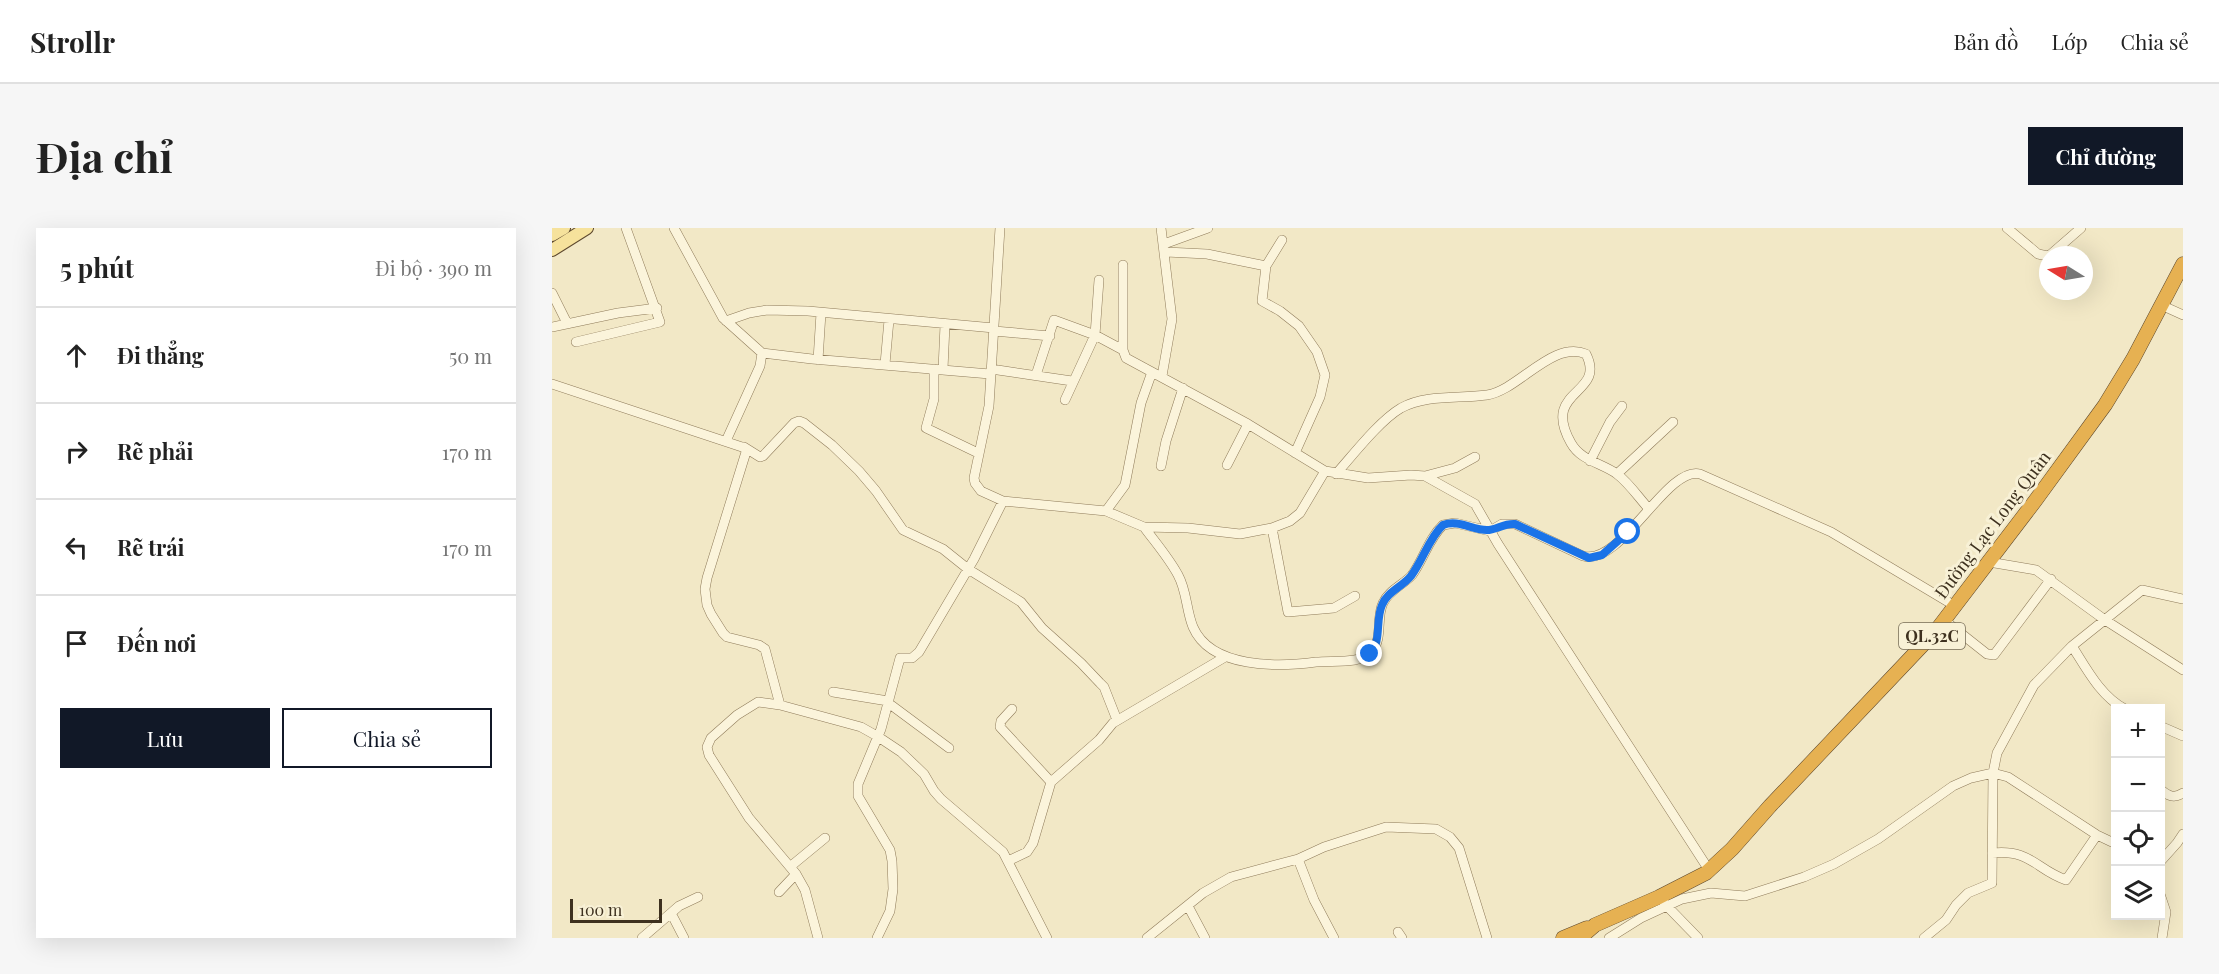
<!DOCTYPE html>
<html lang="vi">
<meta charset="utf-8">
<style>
:root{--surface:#fff;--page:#f6f6f6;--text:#222;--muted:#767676;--line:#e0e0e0;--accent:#111827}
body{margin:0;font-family:"Playfair Display",serif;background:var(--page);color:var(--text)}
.controls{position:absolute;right:18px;bottom:18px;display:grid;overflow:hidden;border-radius:0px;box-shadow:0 6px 24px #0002}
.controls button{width:54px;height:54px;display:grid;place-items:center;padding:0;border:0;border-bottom:2px solid var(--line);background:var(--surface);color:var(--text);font:30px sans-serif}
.compass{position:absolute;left:1487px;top:18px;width:54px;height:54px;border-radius:50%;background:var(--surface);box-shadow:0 6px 24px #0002;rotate:281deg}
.scale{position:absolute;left:18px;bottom:15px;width:92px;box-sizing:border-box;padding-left:6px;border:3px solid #3e311f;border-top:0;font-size:16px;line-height:21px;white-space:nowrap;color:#3e311f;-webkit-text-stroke:4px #f8f1d6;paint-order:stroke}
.stop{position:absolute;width:18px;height:18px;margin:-14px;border:4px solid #1a73e8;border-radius:50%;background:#fff}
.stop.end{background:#1a73e8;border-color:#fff;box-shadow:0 2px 6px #0008}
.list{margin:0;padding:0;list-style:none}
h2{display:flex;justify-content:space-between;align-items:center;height:78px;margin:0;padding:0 24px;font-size:26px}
h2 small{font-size:20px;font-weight:400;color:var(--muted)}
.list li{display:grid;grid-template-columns:39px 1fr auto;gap:18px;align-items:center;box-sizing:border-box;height:96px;padding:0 24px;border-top:2px solid var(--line)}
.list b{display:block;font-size:22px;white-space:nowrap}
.list em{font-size:20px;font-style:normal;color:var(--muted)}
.actions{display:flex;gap:12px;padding:18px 24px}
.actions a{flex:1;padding:14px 0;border:2px solid var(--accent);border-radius:0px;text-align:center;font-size:21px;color:var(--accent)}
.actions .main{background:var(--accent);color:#fff}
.icon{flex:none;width:33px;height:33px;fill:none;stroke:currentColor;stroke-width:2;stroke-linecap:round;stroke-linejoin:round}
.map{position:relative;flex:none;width:1631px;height:710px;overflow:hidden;border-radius:0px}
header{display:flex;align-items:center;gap:36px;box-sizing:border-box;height:84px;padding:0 30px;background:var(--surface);border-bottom:2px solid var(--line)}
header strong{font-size:28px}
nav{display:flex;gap:33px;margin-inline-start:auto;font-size:21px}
.intro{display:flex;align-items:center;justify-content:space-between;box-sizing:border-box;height:144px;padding:0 36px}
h1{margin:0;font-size:42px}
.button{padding:15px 27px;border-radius:0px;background:var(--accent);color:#fff;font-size:21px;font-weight:700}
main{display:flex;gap:36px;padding:0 36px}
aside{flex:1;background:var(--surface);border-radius:0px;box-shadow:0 6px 24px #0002}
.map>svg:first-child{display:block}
</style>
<header>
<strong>Strollr</strong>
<nav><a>Bản đồ</a><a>Lớp</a><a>Chia sẻ</a></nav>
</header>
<div class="intro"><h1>Địa chỉ</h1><a class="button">Chỉ đường</a></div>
<main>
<aside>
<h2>5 phút<small>Đi bộ · 390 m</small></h2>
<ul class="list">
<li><svg class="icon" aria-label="ahead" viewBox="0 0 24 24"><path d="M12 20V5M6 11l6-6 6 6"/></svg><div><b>Đi thẳng</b></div><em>50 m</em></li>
<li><svg class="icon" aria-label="right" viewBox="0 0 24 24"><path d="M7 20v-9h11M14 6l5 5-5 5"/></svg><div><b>Rẽ phải</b></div><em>170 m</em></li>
<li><svg class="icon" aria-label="left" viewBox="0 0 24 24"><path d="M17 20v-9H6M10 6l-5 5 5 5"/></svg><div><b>Rẽ trái</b></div><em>170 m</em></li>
<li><svg class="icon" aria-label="arrive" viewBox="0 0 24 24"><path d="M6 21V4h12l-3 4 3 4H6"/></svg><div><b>Đến nơi</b></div></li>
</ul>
<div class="actions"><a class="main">Lưu</a><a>Chia sẻ</a></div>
</aside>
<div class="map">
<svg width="1631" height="710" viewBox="0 0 1631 710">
<rect width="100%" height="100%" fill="#f2e8c6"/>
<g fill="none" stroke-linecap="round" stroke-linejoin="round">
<!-- minor casing -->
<g stroke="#8f7b5a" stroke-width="10">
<path id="minor" d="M122 0 171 90 210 125 208 138 174 213
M448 0 437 178 422 250 423 255 429 263 451 273 554 283 592 299 636 300 688 306 720 300 738 293 748 285 773 243
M609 0 620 91 610 148
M1455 0 1486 26 1496 28
M730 12 714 38 710 73 728 83 747 98 765 124 773 147 768 169 743 225
M612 16 656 0
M614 24 655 26 714 38
M1498 27 1529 0
M571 37V122L574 130 696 196 773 243 816 250 859 247 873 248 923 276 946 316 1157 642
M0 65 15 95
M1609 77 1631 87
M174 93 197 85 215 82 256 83 442 100
M0 99 66 85 105 80
M442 103 498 108
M24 114 108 94 74 0
M210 125 260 131 438 146
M266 132 269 85
M333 136 337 92
M382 141V171L374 200 426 225
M391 141 393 97
M439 141 520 153
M484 147 502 92 543 107 571 122
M0 156 193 220 194 224 155 350 153 361 155 377 159 386 171 405 175 409 207 417 213 421 228 477 309 499 325 508 349 524 372 546 382 563 389 571 451 624 495 710
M513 172 543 107 547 52
M192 219 208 229 211 228 242 195 247 193 252 195 280 217 307 243 324 263 351 302 391 321 416 341 469 374 490 400 529 435 548 455 552 459 565 492
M1038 233 1058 194 1070 178
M675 237 696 196
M609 238 614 213 631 160
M784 246C801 227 827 193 849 180 874 166 907 171 935 167 967 162 1000 112 1034 126 1055 168 988 160 1019 215 1029 233 1050 235 1065 246 1077 255 1087 270 1097 281
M1065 246 1121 194
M873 248 903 240 923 229
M554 283 573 257 589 175 600 144
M592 299C603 314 617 330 626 347 635 363 634 382 641 399 659 441 727 439 764 434 781 432 809 437 820 423 831 411 824 389 831 375 837 362 851 357 860 347 871 332 877 310 891 297L903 295 938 303 950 296H963L1031 328C1069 339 1115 237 1148 246L1279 304 1403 378
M720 300 736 384 782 380 803 368
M1437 334 1484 342 1553 392 1631 442
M1392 392 1435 426 1442 427 1499 351
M1520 418C1534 440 1549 469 1573 481
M281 464 336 473
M335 474 397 520
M228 477 206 474 185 487 159 510 155 519 157 527 197 590 244 646 253 662 266 710
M460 481 449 493 448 499 499 554
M1608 498 1631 508
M1608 561C1616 568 1622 571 1631 565
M1440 625C1479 621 1483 641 1514 652L1545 607
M746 631 762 672 782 710
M456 633 475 624 481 615 499 554 547 512 561 495 673 429
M1608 634 1625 615 1631 606
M239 638 273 610
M227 664 244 646
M1608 666 1614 684 1610 710
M1112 675 1146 710
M636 678 653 710
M119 685 127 678 146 669
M846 704 850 710
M90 710 119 685 132 710
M325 710 338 683 341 661 340 633 338 622 306 568V556L329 501 348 430H360L367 424 422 331 451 273
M595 710 651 665 679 649 746 631 772 619 834 599 884 601 898 609 907 620 935 710
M1057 710 1089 690 1130 671 1159 665 1193 668 1252 649 1282 636 1326 611 1401 558 1419 550 1441 545 1445 525 1482 457 1520 418 1590 362 1631 371
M1372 710 1394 692 1404 677 1416 665 1440 655 1441 545 1456 549 1545 607 1564 616"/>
</g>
<!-- major casing -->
<g stroke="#5d482e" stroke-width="14">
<path id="major" d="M0 7 12 0
M0 22 35 0"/>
</g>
<!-- highway casing -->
<g stroke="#5d482e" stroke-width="15">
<path id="highway" d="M1011 710 1035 700
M1028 710 1043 697 1107 669 1154 645 1180 621 1218 578 1383 404 1483 273 1553 177 1581 131 1631 36"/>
</g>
<!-- minor -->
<use href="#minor" stroke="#fbf4db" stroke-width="9"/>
<!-- major -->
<use href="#major" stroke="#f6e29c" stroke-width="12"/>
<!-- highway -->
<use href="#highway" stroke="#e6b152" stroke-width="14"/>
</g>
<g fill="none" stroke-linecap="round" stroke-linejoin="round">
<!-- route -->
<path stroke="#1a73e8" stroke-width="8" d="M818 426C830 413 823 393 830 377 835 364 850 359 859 348 871 332 877 310 891 297 906 291 920 302 935 302 944 302 952 295 963 296L1037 330 1050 327 1076 304"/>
</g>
<g text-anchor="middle" stroke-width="6" stroke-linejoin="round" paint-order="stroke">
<!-- shield labels -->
<rect fill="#f8f1d6" stroke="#766b56" stroke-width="1.5" x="1347" y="395" width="66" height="26" rx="4.5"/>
<g font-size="16" font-weight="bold" fill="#3e311f">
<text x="1380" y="414">QL.32C</text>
</g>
<!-- street labels -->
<g font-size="18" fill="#3e311f" stroke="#f8f1d6">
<text transform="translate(1441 297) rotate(-53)" y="6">Đường Lạc Long Quân</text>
</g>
</g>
</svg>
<div class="controls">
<button>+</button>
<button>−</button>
<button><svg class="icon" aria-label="locate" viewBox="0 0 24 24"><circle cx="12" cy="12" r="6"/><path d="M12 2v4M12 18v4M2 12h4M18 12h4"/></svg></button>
<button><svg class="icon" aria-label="layers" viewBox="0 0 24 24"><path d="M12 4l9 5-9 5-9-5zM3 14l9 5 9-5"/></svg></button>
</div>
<svg class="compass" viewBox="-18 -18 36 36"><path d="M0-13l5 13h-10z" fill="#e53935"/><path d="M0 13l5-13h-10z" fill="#767676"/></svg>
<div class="scale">100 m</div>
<div class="stop" style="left:1076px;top:304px"></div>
<div class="stop end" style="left:818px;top:426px"></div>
</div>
</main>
